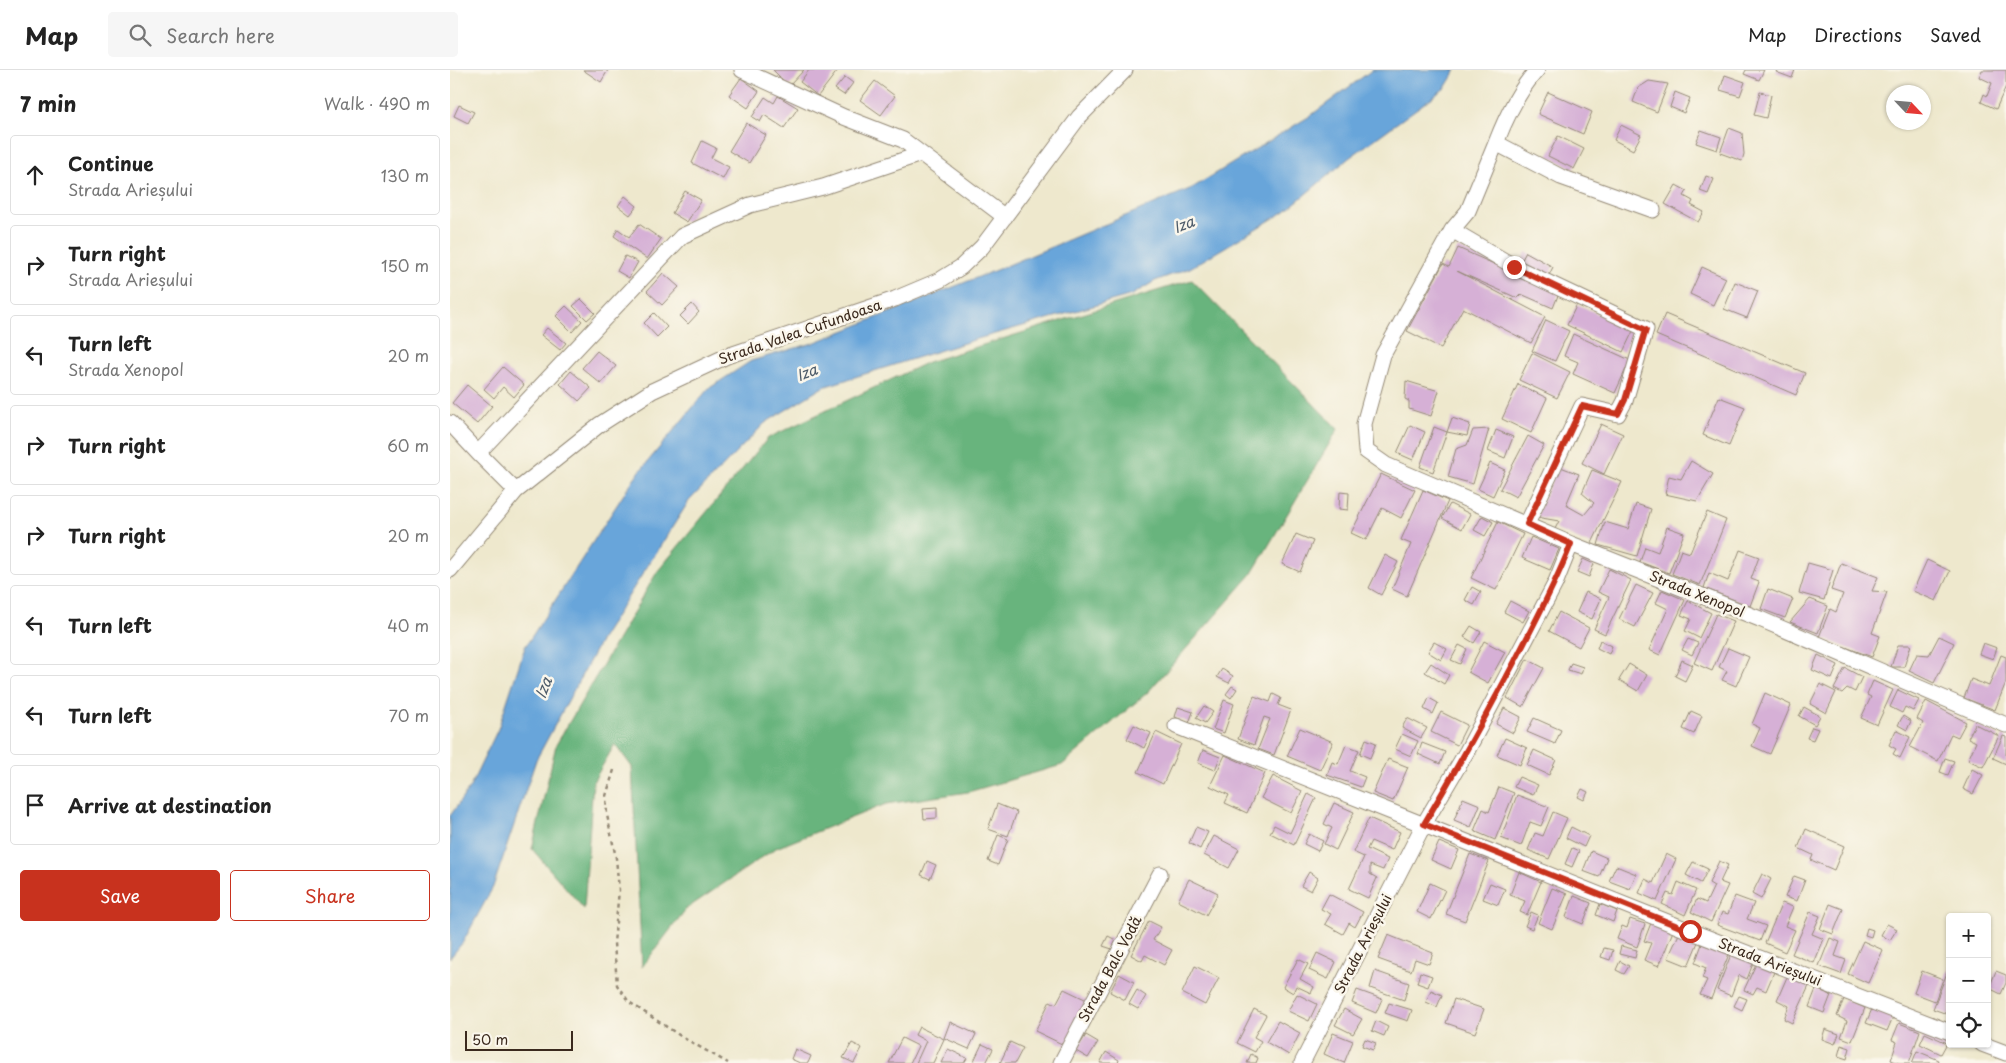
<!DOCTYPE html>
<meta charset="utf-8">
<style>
:root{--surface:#fff;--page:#f6f6f6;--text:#222;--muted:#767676;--line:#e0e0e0;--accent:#c8321e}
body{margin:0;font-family:"Playpen Sans",sans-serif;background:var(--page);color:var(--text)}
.controls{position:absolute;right:15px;bottom:15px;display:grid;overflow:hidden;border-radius:5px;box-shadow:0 1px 4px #0004}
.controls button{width:45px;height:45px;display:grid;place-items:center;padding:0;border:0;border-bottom:1px solid var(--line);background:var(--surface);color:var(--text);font:25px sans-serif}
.compass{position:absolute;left:1436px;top:15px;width:45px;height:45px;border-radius:50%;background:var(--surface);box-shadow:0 1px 4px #0004;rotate:116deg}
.scale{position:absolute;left:15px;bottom:12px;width:108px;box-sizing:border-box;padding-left:5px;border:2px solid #3b2a1e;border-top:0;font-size:14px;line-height:18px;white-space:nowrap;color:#3b2a1e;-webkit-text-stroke:4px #fbf7ec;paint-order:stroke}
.stop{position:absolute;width:15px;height:15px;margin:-11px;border:4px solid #c8321e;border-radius:50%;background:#fff}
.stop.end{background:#c8321e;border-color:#fff;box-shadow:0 1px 5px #0008}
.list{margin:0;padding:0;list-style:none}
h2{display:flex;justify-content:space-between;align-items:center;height:65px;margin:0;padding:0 20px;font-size:21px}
h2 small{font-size:16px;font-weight:400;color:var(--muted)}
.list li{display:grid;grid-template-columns:32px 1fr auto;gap:15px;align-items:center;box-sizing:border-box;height:80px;margin:0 10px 10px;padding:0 10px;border:1px solid var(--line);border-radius:5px}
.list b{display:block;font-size:19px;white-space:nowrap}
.list p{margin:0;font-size:16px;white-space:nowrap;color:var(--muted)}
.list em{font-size:16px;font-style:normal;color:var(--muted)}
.actions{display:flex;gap:10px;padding:15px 20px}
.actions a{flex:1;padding:11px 0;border:1px solid var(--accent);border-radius:5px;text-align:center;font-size:18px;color:var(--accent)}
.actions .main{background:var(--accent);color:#fff}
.icon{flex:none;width:28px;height:28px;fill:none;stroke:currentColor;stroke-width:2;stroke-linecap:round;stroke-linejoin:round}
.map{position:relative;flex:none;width:1556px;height:993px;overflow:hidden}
header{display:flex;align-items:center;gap:30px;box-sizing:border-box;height:70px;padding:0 25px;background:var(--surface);border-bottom:1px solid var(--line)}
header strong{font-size:24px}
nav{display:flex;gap:28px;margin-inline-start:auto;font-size:18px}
.search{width:350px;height:45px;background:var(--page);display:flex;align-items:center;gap:12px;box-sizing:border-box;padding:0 18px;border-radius:5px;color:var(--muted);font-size:19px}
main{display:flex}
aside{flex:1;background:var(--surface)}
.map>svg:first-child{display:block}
</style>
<header>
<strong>Map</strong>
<div class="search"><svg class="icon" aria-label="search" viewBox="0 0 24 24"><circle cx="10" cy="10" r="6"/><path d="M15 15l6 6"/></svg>Search here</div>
<nav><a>Map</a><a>Directions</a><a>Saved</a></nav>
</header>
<main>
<aside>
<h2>7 min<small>Walk · 490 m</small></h2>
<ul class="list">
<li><svg class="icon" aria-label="ahead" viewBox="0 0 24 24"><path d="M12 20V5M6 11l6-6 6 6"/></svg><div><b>Continue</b><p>Strada Arieșului</p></div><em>130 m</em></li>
<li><svg class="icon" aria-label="right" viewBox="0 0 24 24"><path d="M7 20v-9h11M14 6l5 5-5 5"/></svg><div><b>Turn right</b><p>Strada Arieșului</p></div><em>150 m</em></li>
<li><svg class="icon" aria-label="left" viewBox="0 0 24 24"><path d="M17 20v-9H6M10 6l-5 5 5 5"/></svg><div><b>Turn left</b><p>Strada Xenopol</p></div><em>20 m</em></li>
<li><svg class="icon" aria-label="right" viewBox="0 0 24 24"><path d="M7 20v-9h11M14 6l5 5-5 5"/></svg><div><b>Turn right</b></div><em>60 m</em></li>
<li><svg class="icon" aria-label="right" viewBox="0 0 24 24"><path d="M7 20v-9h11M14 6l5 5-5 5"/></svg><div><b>Turn right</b></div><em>20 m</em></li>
<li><svg class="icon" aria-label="left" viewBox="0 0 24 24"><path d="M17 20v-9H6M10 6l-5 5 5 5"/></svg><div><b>Turn left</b></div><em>40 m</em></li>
<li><svg class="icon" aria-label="left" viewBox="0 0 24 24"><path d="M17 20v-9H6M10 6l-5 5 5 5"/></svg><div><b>Turn left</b></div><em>70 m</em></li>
<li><svg class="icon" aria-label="arrive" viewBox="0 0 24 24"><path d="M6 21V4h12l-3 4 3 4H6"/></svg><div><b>Arrive at destination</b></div></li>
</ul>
<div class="actions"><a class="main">Save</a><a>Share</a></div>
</aside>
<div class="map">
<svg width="1556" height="993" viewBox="0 0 1556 993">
<rect width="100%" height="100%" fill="#fbf7ec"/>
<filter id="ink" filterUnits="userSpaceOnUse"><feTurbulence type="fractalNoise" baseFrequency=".02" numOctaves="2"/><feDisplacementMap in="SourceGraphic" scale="10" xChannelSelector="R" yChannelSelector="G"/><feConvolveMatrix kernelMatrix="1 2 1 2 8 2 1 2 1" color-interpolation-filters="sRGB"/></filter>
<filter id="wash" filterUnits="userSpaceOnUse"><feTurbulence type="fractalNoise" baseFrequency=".0096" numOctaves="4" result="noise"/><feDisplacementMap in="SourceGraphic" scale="20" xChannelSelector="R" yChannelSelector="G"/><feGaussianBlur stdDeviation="1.12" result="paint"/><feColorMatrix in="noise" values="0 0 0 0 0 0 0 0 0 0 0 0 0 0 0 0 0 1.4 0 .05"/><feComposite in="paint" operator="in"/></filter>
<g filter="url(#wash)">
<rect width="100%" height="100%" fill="#eee8cd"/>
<!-- forest -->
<path fill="#68b47d" stroke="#526f4e" d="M742 210 888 359 801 505 698 622 612 695 518 722 436 734 326 778 236 839 192 897 182 697 165 674 143 712 134 839 82 779 106 675 207 502 318 368 478 292Z"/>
<!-- water -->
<path fill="#68a5da" stroke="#52687c" d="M922 0H1006L995 18 899 88 834 142 740 198 705 211 682 225 527 269 373 317 315 353 239 431 153 566 86 690 43 817 13 872 0 888V746L20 717 48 659 75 577 185 407 258 319 301 291 363 273 556 196 742 118 860 46Z"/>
<g id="blocks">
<!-- building -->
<path fill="#d6b0d6" d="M133 0H158L151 12Z
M323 0H354L339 16Z
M359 0H388L368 26 350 12Z
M1296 0H1314L1309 10 1294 4Z
M1327 0H1345L1342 8 1326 2Z
M1532 0H1556V16L1546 39 1531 32 1534 24 1537 26 1542 13 1529 7Z
M1275 5 1295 12 1290 26 1270 20Z
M395 7 403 13 394 25 385 19Z
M291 8 309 21 298 38 279 25Z
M425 11 445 26 431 45 410 30Z
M1199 11 1218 14 1207 42 1183 32 1188 18Z
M1098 22 1142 42 1133 64 1088 44Z
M1225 22 1240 28 1234 43 1220 37Z
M1310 22 1321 25 1316 48 1304 45Z
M328 26 348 38 334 58 314 45 310 52 302 47 315 27 324 33Z
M9 35 24 42 18 53 4 46Z
M296 53 316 65 299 93 279 81Z
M1171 55 1191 65 1183 80 1164 70Z
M1279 58 1292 63 1294 84 1292 91 1270 83Z
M1251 60 1271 67 1267 80 1246 73Z
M1108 66 1134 79 1124 99 1098 86Z
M252 71 266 78 261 88 279 97 273 109 242 93Z
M1256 106 1264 109 1258 124 1250 121Z
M1226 115 1237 121 1234 126 1243 131 1241 135 1254 142 1248 152 1215 134Z
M235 121 251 130 237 152 222 143Z
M175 126 187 136 180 145 168 136Z
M189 154 211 169 197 189 164 166 168 159 179 167Z
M1008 178 1109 223 1103 238 1071 224 1067 228 1007 201 1095 247 1081 273 1013 238 991 278 957 261 993 194 999 197Z
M1076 182 1103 197 1097 209 1069 195Z
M175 186 188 192 179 208 167 201Z
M1252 197 1276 208 1263 235 1240 224Z
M213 203 229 217 212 235 197 221Z
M1285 212 1308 221 1297 248 1274 239Z
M131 229 145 243 137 250 123 236Z
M242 234 249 242 238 254 230 246Z
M1127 234 1183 261 1173 282 1117 255Z
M116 236 132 251 122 262 106 246Z
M204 243 217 257 207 267 194 253Z
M1215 244 1355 303 1346 325 1206 265Z
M1096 250 1119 261 1105 291 1082 281Z
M97 258 116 273 110 280 91 265Z
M1123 264 1180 290 1165 323 1123 304 1128 292 1114 286Z
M147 281 166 296 151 314 132 298Z
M1082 283 1120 302 1107 328 1069 310Z
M53 297 74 315 64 327 53 317 44 328 34 319Z
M121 301 141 318 129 331 110 314Z
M956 311 989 321 981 346 959 339V331L955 329Z
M1068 314 1097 328 1081 363 1052 349Z
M17 315 42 336 27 354 2 333Z
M1269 327 1295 337 1279 376 1253 365Z
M1002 348 1020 354 1017 366 997 362Z
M1151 354 1173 364 1154 404 1132 393Z
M960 355 975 362 963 390 947 383Z
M984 357 997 362 983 402 970 397Z
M1039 359 1023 414 998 407 1006 379 1017 375 1023 360Z
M1046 360 1063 367 1055 388 1038 381Z
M1078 366 1094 375 1066 427 1050 419Z
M1241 391 1263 404 1247 431 1215 424 1219 406 1231 409Z
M1040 393 1055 400 1043 426 1028 419Z
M1108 396 1129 404 1116 435 1134 445 1144 433 1132 423 1142 400 1172 412 1141 475 1105 459 1109 451 1086 447Z
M931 404 965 420 951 448 932 438 916 470 901 463Z
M973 420 998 431 957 526 942 519 961 474 951 470Z
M890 422 899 423 898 440 889 439Z
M1000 434 1020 444 1012 459 992 448Z
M1186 434 1201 439 1187 486 1148 475 1155 452 1178 459Z
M1257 442 1276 450 1250 515 1222 504 1231 480 1240 483Z
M1032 446 1043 452 1035 466 1024 460Z
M1048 452 1073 464 1046 520 1021 508Z
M1217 457 1234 463 1219 503 1190 492 1195 477 1208 482Z
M846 464 863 471 850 502 832 494Z
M1081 467 1109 479 1100 500 1072 488Z
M1290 480 1309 487 1301 509 1309 512 1300 536 1254 518 1259 503 1278 511Z
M935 485 948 492 931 525 919 518Z
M1133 489 1144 494 1139 507 1127 502Z
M1477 490 1500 501 1486 531 1463 521Z
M1358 493 1383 500 1374 530 1349 523Z
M1391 493 1428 507 1422 521 1437 522 1422 563 1430 566 1422 587 1369 567 1380 539 1386 542 1393 524 1381 520Z
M1159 499 1181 510 1155 564 1144 559 1159 527 1148 522Z
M1186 515 1203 523 1185 557 1169 549Z
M1022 517 1031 522 1024 535 1015 530Z
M1318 519 1343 529 1335 548 1311 539Z
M1212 520 1235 530 1210 585 1199 580 1218 539 1206 533Z
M1136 522 1151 529 1142 549 1127 542Z
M1360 529 1378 536 1368 563 1340 552Z
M1060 531 1079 541 1073 552 1054 542Z
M1238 531 1261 543 1249 568 1235 561 1241 549 1231 545Z
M1109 542 1139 558 1129 577 1099 561Z
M1266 544 1284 551 1262 601 1244 593Z
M1021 556 1031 562 1024 573 1014 567Z
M1489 566 1504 573 1484 613 1459 601 1467 584 1479 585Z
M1238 569 1248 573 1242 585 1232 580Z
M1150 570 1162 576 1159 584 1147 578Z
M1034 571 1055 582 1038 613 1018 602Z
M984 572 997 579 991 590 978 582Z
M1533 573 1547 578 1543 589 1529 584Z
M1009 575 1017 579 1010 594 1001 590Z
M1448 575H1461L1454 597H1441Z
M1278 578 1299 587 1286 616 1272 610 1277 601 1269 597Z
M1368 585 1388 595 1382 609 1362 600Z
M1551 585 1556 587V612L1545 640 1514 628 1521 609 1539 616Z
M1077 589 1094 598 1073 637 1057 628Z
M1232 590 1243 595 1235 611 1225 606Z
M981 593 999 605 994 614 975 602Z
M1121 593 1133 597 1131 604 1118 600Z
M1179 594 1197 605 1188 621 1169 610Z
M1395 598 1412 607 1405 622 1397 618 1392 623 1384 619Z
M772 599 783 606 779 613 767 607Z
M1423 611 1443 620 1427 655 1411 648 1421 627 1417 625Z
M1370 614 1386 622 1376 643 1360 634Z
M782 616 787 619 781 628 776 624Z
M1448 620 1469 630 1463 641 1455 637 1452 643 1440 637Z
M1315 623 1341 635 1320 684 1302 676 1310 658 1302 654Z
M823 624 831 628 828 635 841 640 824 685 808 679 820 649 814 647 804 675 788 669 804 626 820 632Z
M979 628 988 633 983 644 974 639Z
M774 630 784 634 774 663 763 659Z
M1476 631 1516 652 1508 667 1501 664 1488 691 1460 677 1473 653 1467 649Z
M754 636 763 642 755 653 746 648Z
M728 637 743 642 739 653 725 647Z
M1354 637 1370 646 1365 655 1349 646Z
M1054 638 1071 647 1063 663 1046 654Z
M1241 641 1252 646 1244 664 1233 659Z
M991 642 1017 655 1007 675 981 662Z
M1453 646 1461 651 1457 660 1448 655Z
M957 648 977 658 971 668 952 658Z
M1084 648 1111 660 1105 674 1077 662Z
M1525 654 1549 666 1533 697 1518 690 1526 672 1518 668Z
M684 655 701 663 694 678 677 669Z
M1362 657 1368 659 1363 670 1357 668Z
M850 658 883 672 870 700 837 686Z
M1446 660 1460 667 1450 688 1443 684 1446 679 1439 675Z
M706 662 731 674 713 714 688 702Z
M952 664 968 671 961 686 945 679Z
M1553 666 1556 667V694L1543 688Z
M1055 668 1077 678 1070 695 1047 685Z
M916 669 926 673 920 688 910 684Z
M972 673 995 682 990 694 968 684Z
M896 675 909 680 900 701 915 707 911 717 877 705 882 692 888 694Z
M753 680 770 687 765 700 748 693Z
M1084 680 1106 690 1099 705 1077 695Z
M775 685 815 703 797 743 775 733 779 725 760 716Z
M1495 688 1504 691 1498 705 1490 702Z
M938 689 958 697 943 731 923 723Z
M1522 699 1533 705 1523 724 1513 719Z
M823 706 852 721 841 743 811 728Z
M1069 707 1088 715 1083 725 1064 717Z
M1049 717 1064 723 1045 770 1024 761 1033 739 1039 742Z
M1132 719 1138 722 1134 730 1128 727Z
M858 724 866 728 844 775 820 763 824 755 840 763Z
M1067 725 1099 737 1091 756 1080 752 1071 776 1051 768Z
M1013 728 1030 735 1021 757 1004 750Z
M884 733 904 742 886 780 874 774 882 758 874 754Z
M547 734 567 742 558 766 538 759Z
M487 738V748L474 749 473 739Z
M1103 742 1117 748 1099 789 1078 780 1085 763 1093 766Z
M919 748 950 762 942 780 921 771 917 779 938 789 933 800 920 795V804L927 808 918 828 899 819 914 787 903 782Z
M746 757 758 762 750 779 739 773Z
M1121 757 1139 766 1134 777 1116 768Z
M1356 759 1394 776 1384 800 1361 790 1363 785 1348 778Z
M859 764 873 771 868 781 854 774Z
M548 765 558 769 548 795 538 791Z
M764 766 789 779 779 798 754 785Z
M989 772 1009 780 1001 799 981 790Z
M1122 778 1129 781 1122 797 1115 794Z
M1141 781 1157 788 1149 807 1133 801Z
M1020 784 1039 791 1015 851 996 844Z
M1216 784 1226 789 1207 831 1189 823 1195 809 1203 813Z
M477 791 486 795 480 809 471 805Z
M1269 791 1278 795 1270 812 1278 815 1261 852 1241 842 1247 829 1256 833 1264 816 1259 813Z
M1243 792 1258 799 1251 813 1236 805Z
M1166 796 1186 804 1180 819 1159 811Z
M859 802 868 808 861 821 851 816Z
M1069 802 1091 812 1077 845 1070 842 1075 831 1060 825Z
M1312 804 1321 809 1311 829 1302 824Z
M1344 806 1355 810 1347 831 1335 827Z
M739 809 768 823 756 845 728 831Z
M1228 812 1246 820 1235 845 1212 834 1217 823 1223 825Z
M980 813 995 820 981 849 967 842Z
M1040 813 1055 819 1048 835 1033 829Z
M1102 818 1117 824 1102 859 1088 853Z
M879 824 913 842 905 857 899 853 893 864 875 854 881 844 871 839Z
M1124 826 1141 833 1133 854 1116 847Z
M1285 826 1304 833 1297 849 1316 856 1310 871 1267 855 1272 842 1278 844Z
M1332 833 1343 837 1335 856 1345 860 1335 882 1315 873Z
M1150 834 1167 841 1163 852 1146 845Z
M1380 834 1393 839 1383 864 1370 859Z
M1081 842 1088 845 1082 859 1075 856Z
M1360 842 1370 846 1362 864 1374 869 1364 893 1342 884Z
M1180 849 1195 854 1187 877 1167 869 1172 856 1177 858Z
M699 851 711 857 703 870 722 880 714 895 695 885 692 891 681 885Z
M1201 853 1223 861 1209 896 1194 890 1201 873 1194 871Z
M1437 854 1447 859 1440 870 1431 865Z
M1417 858 1423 860 1421 867 1415 865Z
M1229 864 1248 872 1238 896 1218 888Z
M938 865 983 883 979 894 965 889 961 901 928 889Z
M658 866 666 870 662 879 653 876Z
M1380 868 1390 872 1385 886 1396 890 1391 904 1369 896Z
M1413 871 1433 880 1418 913 1398 904Z
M1252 874 1279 884 1261 929 1250 925 1257 910 1252 908 1256 898 1245 893Z
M1171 876 1187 880 1185 888 1169 884Z
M1154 878 1163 880 1160 890 1151 887Z
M1282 882 1304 891 1297 909 1289 905 1281 926 1267 920Z
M867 883 886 892 878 909 859 900Z
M848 889 858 894 850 909 864 917 861 923 846 916 843 923 833 917Z
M1170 891 1179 896 1174 904 1166 900Z
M1306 894 1324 902 1316 921 1307 917 1303 924 1294 920Z
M1500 895V945L1483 939Z
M745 896 769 908 755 935 732 923Z
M925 901 959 913 954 930 920 918Z
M1472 901 1493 909 1485 931 1464 923Z
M1546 901 1556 905V913L1551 924 1539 918Z
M970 902 982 906 978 917 967 913Z
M669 904 684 912 675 930 660 922Z
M1337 907 1359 916 1342 953 1334 949 1339 936 1327 930Z
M614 919 639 931 616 976 585 961 600 931 606 934Z
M1366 919 1381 925 1374 943 1359 937Z
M687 920 696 926 688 939 679 934Z
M907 920 932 929 926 943 902 933Z
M981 920 992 925 987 937 976 932Z
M847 924 867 934 859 951 838 941Z
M1289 926 1297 929 1292 940 1284 936Z
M1004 929 1034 939 1025 963 996 953Z
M1394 929 1415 938 1402 971 1391 967 1397 951 1387 946Z
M939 933 962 940 958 951 935 943Z
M804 939 816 945 804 967 811 971 805 982 787 973Z
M894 939 912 949 903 964 885 955Z
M1422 939 1443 947 1437 961 1416 953Z
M828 951 850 963 839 985 816 972Z
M926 951 938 957 934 966 922 961Z
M500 952 526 964 519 979 494 968Z
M1449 953 1470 961 1459 993H1449L1441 990 1447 972 1442 970Z
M469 957 494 969 483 993H466L476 971 465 965Z
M1375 959 1389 964 1385 974 1372 969Z
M883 963 903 971 894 993 874 984Z
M1475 963 1497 973 1491 984 1470 974Z
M636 965 648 972 638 988 626 981Z
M452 968 468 976 460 993H439Z
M915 969 926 973 923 980 912 976Z
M560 972 573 978 565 993H550Z
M402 973 412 978 404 993 393 988Z
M532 974 543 979 536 993H523Z
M1391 975 1400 978 1397 989 1388 986Z
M345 979 361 986 358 993H350L341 989Z
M498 979 517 988 514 993H491Z
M1467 981 1489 990 1488 993H1462Z
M656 982 669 990 668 993H650Z
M801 984 808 988 806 993H797Z"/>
</g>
</g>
<g filter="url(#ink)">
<use href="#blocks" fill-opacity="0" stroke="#948976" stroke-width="1"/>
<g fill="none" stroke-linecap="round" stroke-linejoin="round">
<!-- street casing -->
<g stroke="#948976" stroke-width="17">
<path id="street" d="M292 0 394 47 453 70 555 147
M1087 0C1068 21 1056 47 1046 73L1111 107 1203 140
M1046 73 1018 141 1002 160 933 285 914 354 916 381 936 395 1121 474 1310 549 1556 655
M1002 160 1065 197 1196 259 1175 331 1168 344 1132 336 1077 454
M0 353 28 383
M66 421 28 383 232 166 300 135 373 117 471 84
M0 500 66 421 149 355 202 321 277 286 445 229 490 210 511 197 532 177 629 47 675 0
M726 656 1240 861 1500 962
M1532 974 1556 983
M611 993 710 804
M852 993 974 754 1017 681 1105 514 1121 474"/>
</g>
<!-- path -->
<path stroke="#948976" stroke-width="2.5" stroke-dasharray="4 4" stroke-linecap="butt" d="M164 700 156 726 157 745 166 788 169 820 164 873 167 915 179 932 232 967 278 993"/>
<!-- street -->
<use href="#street" stroke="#fff" stroke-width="15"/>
</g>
</g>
<g fill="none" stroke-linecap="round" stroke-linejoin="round" filter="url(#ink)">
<!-- route -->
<path stroke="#c8321e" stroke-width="6" d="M1064 197 1196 260 1175 330 1168 344 1132 336 1077 454 1121 474C1105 515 1085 552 1065 591 1036 646 1006 700 974 754L1240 861"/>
</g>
<g text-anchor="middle" stroke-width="5" stroke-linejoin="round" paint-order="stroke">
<!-- street labels -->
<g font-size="14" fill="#3b2a1e" stroke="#fbf7ec">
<text transform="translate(350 262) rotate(-19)" y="5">Strada Valea Cufundoasa</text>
<text transform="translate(1247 524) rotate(22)" y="5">Strada Xenopol</text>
<text transform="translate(913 874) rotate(-63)" y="5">Strada Arieșului</text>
<text transform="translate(1320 892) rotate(21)" y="5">Strada Arieșului</text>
<text transform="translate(660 899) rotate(-62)" y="5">Strada Balc Vodă</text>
</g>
<!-- water labels -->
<g font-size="15" font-style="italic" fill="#4d5b69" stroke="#fbf7ec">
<text transform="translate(734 155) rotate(-22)" y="5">Iza</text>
<text transform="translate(357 303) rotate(-22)" y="5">Iza</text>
<text transform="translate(94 618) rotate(-69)" y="5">Iza</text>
</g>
</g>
</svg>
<div class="controls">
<button>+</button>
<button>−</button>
<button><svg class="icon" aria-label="locate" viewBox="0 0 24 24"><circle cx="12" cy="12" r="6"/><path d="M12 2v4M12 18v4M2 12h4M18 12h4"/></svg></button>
</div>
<svg class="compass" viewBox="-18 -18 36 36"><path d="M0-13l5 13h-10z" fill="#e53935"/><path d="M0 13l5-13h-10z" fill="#767676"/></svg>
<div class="scale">50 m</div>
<div class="stop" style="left:1240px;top:861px"></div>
<div class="stop end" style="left:1064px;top:197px"></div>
</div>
</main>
